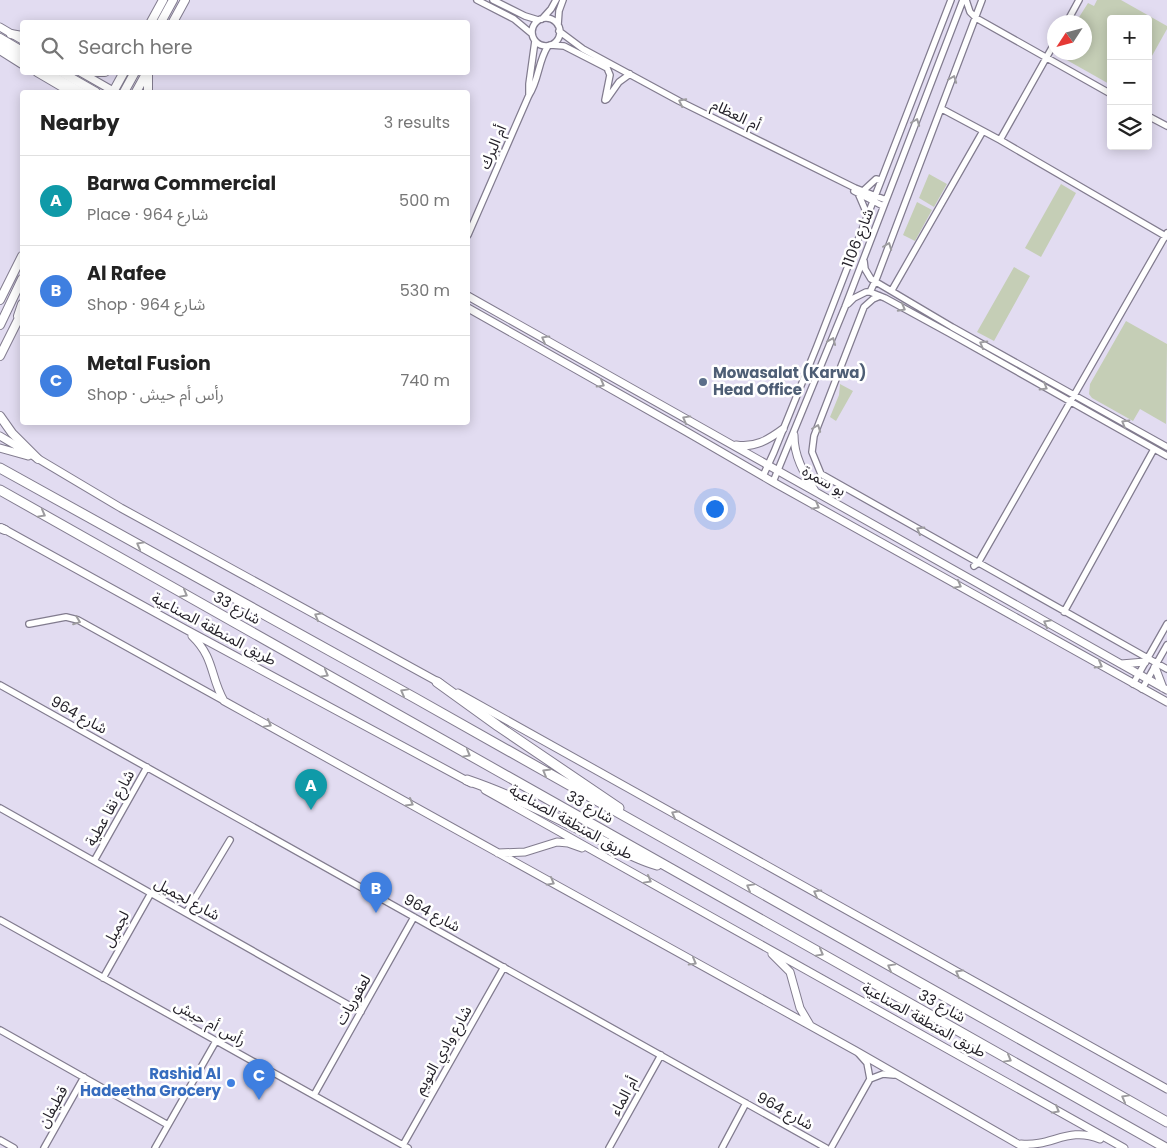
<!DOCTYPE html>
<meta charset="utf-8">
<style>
:root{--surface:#fff;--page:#f2f2f2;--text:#222;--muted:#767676;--line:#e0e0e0;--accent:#db2777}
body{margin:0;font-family:Poppins,"Noto Sans Arabic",sans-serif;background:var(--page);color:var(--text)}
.controls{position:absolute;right:15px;top:15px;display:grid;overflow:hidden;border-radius:5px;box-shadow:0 2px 12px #0003}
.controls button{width:45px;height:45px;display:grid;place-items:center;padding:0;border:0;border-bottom:1px solid var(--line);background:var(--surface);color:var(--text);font:25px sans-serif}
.compass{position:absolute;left:1047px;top:15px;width:45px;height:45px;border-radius:50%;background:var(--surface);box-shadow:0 2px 12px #0003;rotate:234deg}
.you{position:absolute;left:714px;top:508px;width:18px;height:18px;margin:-12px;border:4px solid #fff;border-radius:50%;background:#1a73e8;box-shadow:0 0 0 8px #1a73e833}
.badge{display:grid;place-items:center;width:32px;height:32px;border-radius:50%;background:var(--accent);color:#fff;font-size:16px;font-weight:700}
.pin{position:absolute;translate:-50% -41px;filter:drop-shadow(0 1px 2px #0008)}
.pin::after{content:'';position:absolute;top:26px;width:18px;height:15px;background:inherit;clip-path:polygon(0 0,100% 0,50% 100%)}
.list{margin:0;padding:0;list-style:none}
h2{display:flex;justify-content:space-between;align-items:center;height:65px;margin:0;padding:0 20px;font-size:21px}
h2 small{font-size:16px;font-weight:400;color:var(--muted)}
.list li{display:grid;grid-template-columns:32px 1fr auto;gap:15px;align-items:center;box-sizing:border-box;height:90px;padding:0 20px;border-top:1px solid var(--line)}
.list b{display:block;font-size:19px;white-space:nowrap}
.list p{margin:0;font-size:16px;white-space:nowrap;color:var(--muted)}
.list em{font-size:16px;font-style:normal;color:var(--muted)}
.icon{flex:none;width:28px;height:28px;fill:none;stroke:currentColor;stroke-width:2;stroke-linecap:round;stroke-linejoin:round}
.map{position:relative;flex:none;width:1167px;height:1148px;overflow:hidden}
.search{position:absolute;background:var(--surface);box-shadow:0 2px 12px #0003;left:20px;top:20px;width:450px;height:55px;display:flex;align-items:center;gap:12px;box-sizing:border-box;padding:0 18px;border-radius:5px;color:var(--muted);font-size:19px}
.panel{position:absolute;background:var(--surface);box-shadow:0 2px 12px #0003;left:20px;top:90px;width:450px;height:335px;border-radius:5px}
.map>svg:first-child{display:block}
</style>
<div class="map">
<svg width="1167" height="1148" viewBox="0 0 1167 1148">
<rect width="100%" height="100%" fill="#e2dcf1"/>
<!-- green -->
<path fill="#c5ceb6" d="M1097 0H1121L1167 26V29L1148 63V19H1111V85L1065 59 1060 53 1084 52V22H1076L1088 3 1094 6Z
M929 174 947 184 934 207 919 198Z
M1061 184 1076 193 1041 257 1025 248Z
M917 202 932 210 915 241 903 235Z
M1014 267 1030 276 994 341 977 332Z
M1126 321 1167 344 1166 424 1140 409 1133 421 1092 398 1089 394 1090 384Z
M840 384 853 391 836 421 830 417 839 395Z"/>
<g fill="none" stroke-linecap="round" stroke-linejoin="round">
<!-- minor casing -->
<g stroke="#827c8f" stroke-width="8">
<path id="minor" d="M477 0 514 19 532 34
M493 0 525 16 538 20
M966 0 970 12 976 18 1111 94
M532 32a14 14 0 1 1 28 0a14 14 0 1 1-28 0Z
M542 19 551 9 556 0
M1067 22 1079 0
M558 25 559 11 563 0
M559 31 583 49 679 101 855 188 886 200
M550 45 564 46 607 68 610 75 605 100
M529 95V84L535 41
M607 99 619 82 630 74
M942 109 1000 140 1167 237
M1148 116 1167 126
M1000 140 1054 44
M854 191 883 206
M863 191 876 179 880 180
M858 193 867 214
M468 235 529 95C539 80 538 61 548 46
M864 261 865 269 871 279 952 327 1167 447
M892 290 983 131
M870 292 877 277 982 0
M880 296 873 299 864 307 814 436 812 452 821 474 1167 669
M848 304 854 298 866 292H870L885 298 949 333 1167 456
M763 476 774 452 817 346 951 0
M773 482 845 307 963 0
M974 566 978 563 1167 233
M1064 612 1154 449
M29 624 66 617 78 620 224 701
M1133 684 1167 624
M0 685 826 1148
M1142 689 1167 645
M0 808 361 1012
M94 861 147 767
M186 913 230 840
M0 920 408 1148
M103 978 151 893
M0 1030 168 1125
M870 1079 883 1074 894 1075
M314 1095 414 917
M0 1140 14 1148
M403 1145 504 967
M44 1148 84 1077
M155 1148 216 1041
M609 1148 661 1055
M722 1148 746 1103
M831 1148 870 1079 867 1063 859 1054"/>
</g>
<!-- tertiary casing -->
<g stroke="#827c8f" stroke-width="9">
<path id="tertiary" d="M0 27 22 40
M0 45 22 58
M47 72 82 92
M80 72 115 92
M468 296 1167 690
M468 308 687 432 773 482 1167 702
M794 435C794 457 804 473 815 491
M0 436 121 508 440 683
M736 445C755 448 768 440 783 429
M0 448 28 456
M2 528 185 629 471 783
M192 636C215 658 210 677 224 701L856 1051 1025 1148
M1121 664 1145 662
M1155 667 1163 688
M458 693 1167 1089
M485 790 1124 1148
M498 853 525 852 557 842 568 843 582 848
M772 954 790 972 800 1008 810 1025
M1021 1144C1052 1147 1068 1126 1100 1139"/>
</g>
<!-- secondary casing -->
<g stroke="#827c8f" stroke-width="10">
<path id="secondary" d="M151 22 163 0
M161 22 173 0
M173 22 185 0
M11 34 22 36
M0 38 22 51
M0 50 22 64
M37 72 71 92
M61 72 96 92
M90 72H105
M148 72V92
M113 92 124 72
M124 92 135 72
M136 92 147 72
M0 300 22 256
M18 316 22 304
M0 325 22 279
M0 356 22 312
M0 416 12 433 38 459
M0 528 5 530"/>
</g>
<!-- trunk casing -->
<g stroke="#827c8f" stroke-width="11">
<path id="trunk" d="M0 468 415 698 1167 1122
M0 490 1166 1148
M437 682 498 726 619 808
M467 780C508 794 548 813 587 833 610 844 632 858 657 865"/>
</g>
<!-- minor -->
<use href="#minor" stroke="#fff" stroke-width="5.5"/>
<!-- tertiary -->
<use href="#tertiary" stroke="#fff" stroke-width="7"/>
<!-- secondary -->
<use href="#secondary" stroke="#fff" stroke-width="8"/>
<!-- trunk -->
<use href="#trunk" stroke="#fff" stroke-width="9"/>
</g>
<!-- one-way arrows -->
<defs><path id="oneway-chevron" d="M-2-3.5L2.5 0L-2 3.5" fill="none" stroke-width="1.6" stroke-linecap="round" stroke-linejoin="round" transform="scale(1.25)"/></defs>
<g stroke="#9d9c9f">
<use href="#oneway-chevron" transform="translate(953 79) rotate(-69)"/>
<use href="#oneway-chevron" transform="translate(682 102) rotate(-153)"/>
<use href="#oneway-chevron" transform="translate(916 122) rotate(-69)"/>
<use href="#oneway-chevron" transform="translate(888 246) rotate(-69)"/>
<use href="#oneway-chevron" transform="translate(902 308) rotate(28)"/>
<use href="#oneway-chevron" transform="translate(545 339) rotate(-151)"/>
<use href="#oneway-chevron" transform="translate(832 341) rotate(-68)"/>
<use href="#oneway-chevron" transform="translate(983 344) rotate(-151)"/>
<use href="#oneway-chevron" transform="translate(601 384) rotate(29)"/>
<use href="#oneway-chevron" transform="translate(1044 387) rotate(30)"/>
<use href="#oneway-chevron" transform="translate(686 419) rotate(-151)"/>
<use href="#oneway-chevron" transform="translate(1125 423) rotate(-150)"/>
<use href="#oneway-chevron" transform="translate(817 428) rotate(-69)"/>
<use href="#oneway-chevron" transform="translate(816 506) rotate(29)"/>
<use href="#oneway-chevron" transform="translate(42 514) rotate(29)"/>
<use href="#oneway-chevron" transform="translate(920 530) rotate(-150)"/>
<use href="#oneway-chevron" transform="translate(140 545) rotate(-151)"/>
<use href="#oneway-chevron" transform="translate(958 585) rotate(29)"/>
<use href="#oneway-chevron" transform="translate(184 594) rotate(29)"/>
<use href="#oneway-chevron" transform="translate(318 616) rotate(-151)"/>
<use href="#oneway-chevron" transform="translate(77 621) rotate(21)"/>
<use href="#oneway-chevron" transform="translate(1047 623) rotate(-151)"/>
<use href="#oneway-chevron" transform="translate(1099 665) rotate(29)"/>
<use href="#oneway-chevron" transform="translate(325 674) rotate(29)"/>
<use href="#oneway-chevron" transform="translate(404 692) rotate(-151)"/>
<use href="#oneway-chevron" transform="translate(268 724) rotate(29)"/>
<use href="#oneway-chevron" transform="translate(467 754) rotate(29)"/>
<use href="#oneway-chevron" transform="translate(546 772) rotate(-150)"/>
<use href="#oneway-chevron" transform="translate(410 803) rotate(30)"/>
<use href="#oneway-chevron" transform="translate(675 814) rotate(-151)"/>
<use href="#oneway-chevron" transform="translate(648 880) rotate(29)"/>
<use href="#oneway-chevron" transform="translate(551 882) rotate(29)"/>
<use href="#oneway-chevron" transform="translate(750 887) rotate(-151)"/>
<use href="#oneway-chevron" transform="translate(817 893) rotate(-151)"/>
<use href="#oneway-chevron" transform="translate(820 953) rotate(29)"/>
<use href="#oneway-chevron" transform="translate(693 962) rotate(29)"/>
<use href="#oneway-chevron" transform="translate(891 967) rotate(-151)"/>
<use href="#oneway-chevron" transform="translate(959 973) rotate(-151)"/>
<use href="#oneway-chevron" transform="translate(1008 1059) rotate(29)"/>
<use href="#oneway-chevron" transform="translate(1125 1098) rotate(-151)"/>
<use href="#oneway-chevron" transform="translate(1056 1110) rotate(29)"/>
</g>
<!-- markers -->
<circle fill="#5c6f8a" stroke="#fff" stroke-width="2" cx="703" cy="382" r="5"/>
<circle fill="#3f7fe0" stroke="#fff" stroke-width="2" cx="231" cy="1083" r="5"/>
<g text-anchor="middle" stroke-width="5" stroke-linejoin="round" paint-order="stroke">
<!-- street labels -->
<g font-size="15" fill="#25222a" stroke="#fff">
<text transform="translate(736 115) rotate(26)" y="5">أم العظام</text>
<text transform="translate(493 147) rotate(-67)" y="5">أم البرك</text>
<text transform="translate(858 238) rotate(-69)" y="5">شارع 1106</text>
<text transform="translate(824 481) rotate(29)" y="5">بو سمرة</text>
<text transform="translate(237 608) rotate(29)" y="5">شارع 33</text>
<text transform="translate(214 629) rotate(28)" y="5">طريق المنطقة الصناعية</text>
<text transform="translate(79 715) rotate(29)" y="5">شارع 964</text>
<text transform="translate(590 807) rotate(29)" y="5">شارع 33</text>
<text transform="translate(110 808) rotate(-61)" y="5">شارع نقا عطية</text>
<text transform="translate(571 822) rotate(29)" y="5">طريق المنطقة الصناعية</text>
<text transform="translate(187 899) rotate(29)" y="5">شارع لجميل</text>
<text transform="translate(432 913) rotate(29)" y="5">شارع 964</text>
<text transform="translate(116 929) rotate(-61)" y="5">لجميل</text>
<text transform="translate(353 1000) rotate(-60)" y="5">لعقوريات</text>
<text transform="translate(942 1006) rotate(29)" y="5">شارع 33</text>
<text transform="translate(924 1020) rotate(29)" y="5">طريق المنطقة الصناعية</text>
<text transform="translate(210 1023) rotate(29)" y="5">رأس أم حيش</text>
<text transform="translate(443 1050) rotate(-60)" y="5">شارع وادي التويم</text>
<text transform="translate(624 1096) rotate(-61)" y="5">أم الماء</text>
<text transform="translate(53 1107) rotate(-61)" y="5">قطيفان</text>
<text transform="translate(785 1111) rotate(29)" y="5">شارع 964</text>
</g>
<!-- service labels -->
<g font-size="15" font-weight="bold" fill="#4e5e75" stroke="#fff" text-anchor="start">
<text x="713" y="378">Mowasalat (Karwa)<tspan x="713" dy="17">Head Office</tspan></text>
</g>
<!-- shop labels -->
<g font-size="15" font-weight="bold" fill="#366cbe" stroke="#fff" text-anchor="end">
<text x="221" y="1079">Rashid Al<tspan x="221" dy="17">Hadeetha Grocery</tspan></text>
</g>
</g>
</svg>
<div class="controls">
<button>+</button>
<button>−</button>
<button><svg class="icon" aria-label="layers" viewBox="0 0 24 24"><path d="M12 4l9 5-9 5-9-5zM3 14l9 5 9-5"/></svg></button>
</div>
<svg class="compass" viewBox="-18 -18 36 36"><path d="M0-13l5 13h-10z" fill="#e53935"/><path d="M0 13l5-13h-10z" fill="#767676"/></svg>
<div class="you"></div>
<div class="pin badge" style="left:311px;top:810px;background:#0f9aa8">A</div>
<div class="pin badge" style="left:376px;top:913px;background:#3f7fe0">B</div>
<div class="pin badge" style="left:259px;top:1100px;background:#3f7fe0">C</div>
<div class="search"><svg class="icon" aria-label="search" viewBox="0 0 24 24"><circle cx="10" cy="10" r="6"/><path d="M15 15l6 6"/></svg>Search here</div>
<section class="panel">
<h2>Nearby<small>3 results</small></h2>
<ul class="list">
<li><span class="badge" style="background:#0f9aa8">A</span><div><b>Barwa Commercial</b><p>Place · شارع 964</p></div><em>500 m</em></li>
<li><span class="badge" style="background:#3f7fe0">B</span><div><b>Al Rafee</b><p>Shop · شارع 964</p></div><em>530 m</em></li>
<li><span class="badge" style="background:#3f7fe0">C</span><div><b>Metal Fusion</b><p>Shop · رأس أم حيش</p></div><em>740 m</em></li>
</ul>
</section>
</div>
